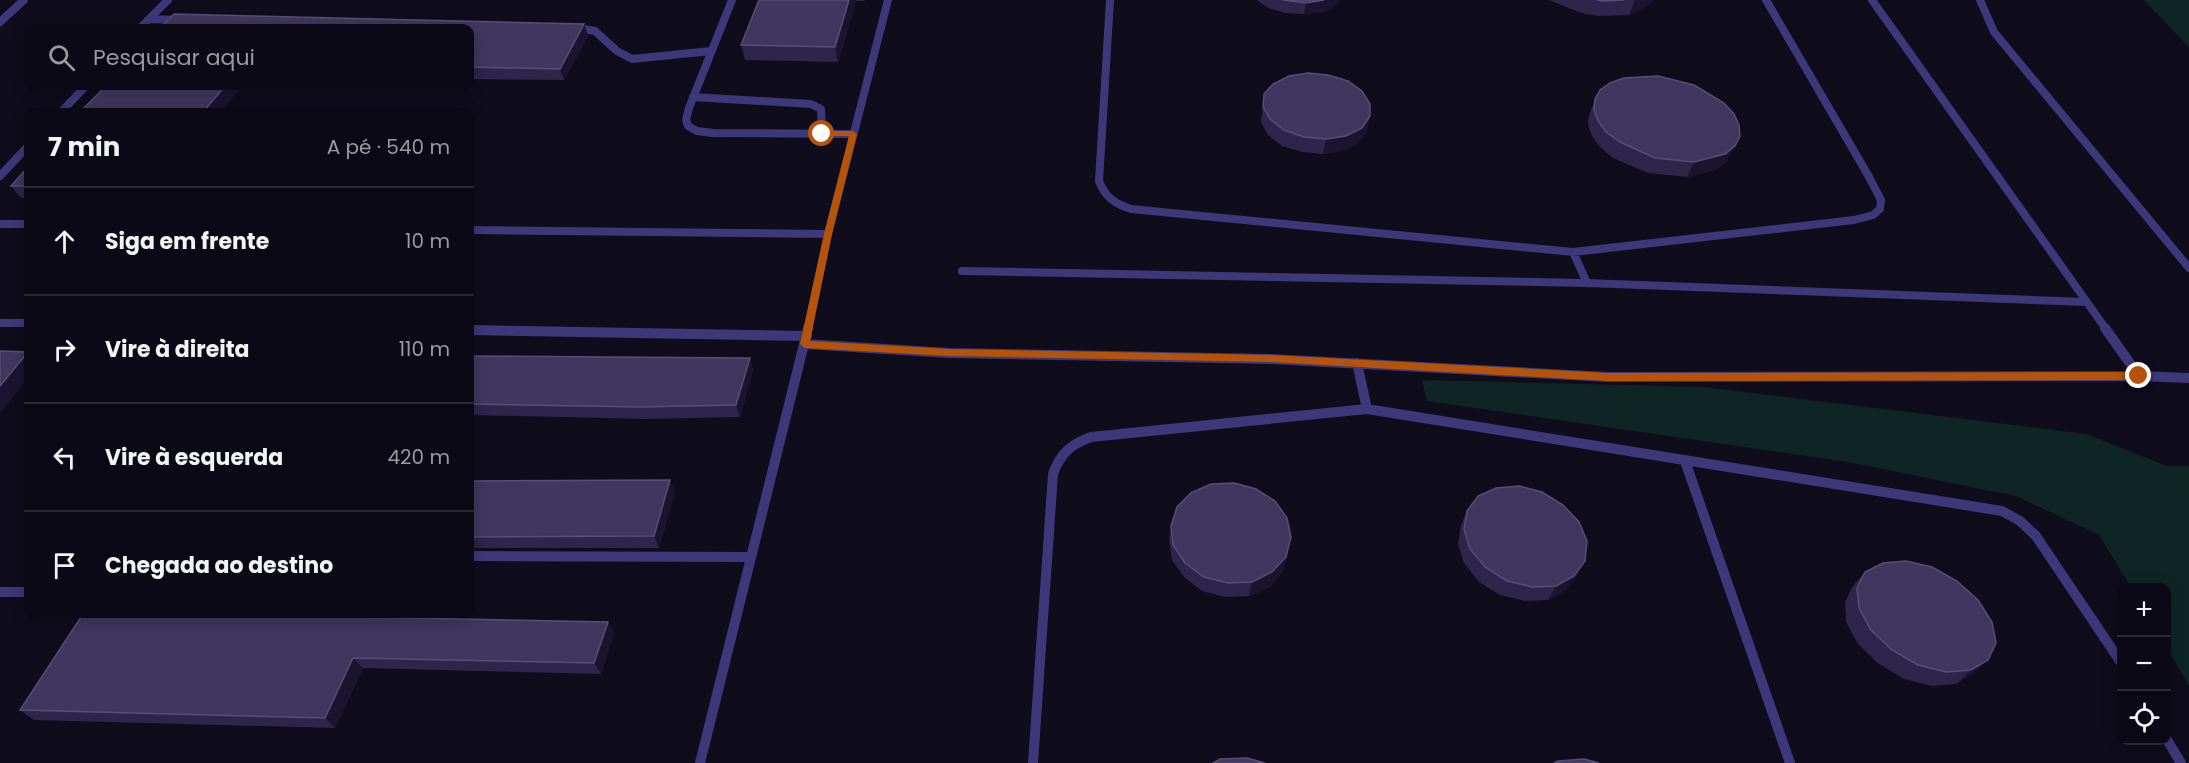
<!DOCTYPE html>
<html lang="pt">
<meta charset="utf-8">
<style>
:root{--surface:#0b0915;--page:#14121e;--text:#f1f3f6;--muted:#9a9aa0;--line:#2b2a34}
body{margin:0;font-family:Poppins,sans-serif;background:var(--page);color:var(--text)}
.controls{position:absolute;right:18px;bottom:18px;display:grid;overflow:hidden;border-radius:12px;box-shadow:0 3px 15px #0003}
.controls button{width:54px;height:54px;display:grid;place-items:center;padding:0;border:0;border-bottom:2px solid var(--line);background:var(--surface);color:var(--text);font:30px sans-serif}
.stop{position:absolute;width:18px;height:18px;margin:-14px;border:4px solid #b45309;border-radius:50%;background:#fff}
.stop.end{background:#b45309;border-color:#fff;box-shadow:0 2px 6px #0008}
.list{margin:0;padding:0;list-style:none}
h2{display:flex;justify-content:space-between;align-items:center;height:78px;margin:0;padding:0 24px;font-size:26px}
h2 small{font-size:20px;font-weight:400;color:var(--muted)}
.list li{display:grid;grid-template-columns:39px 1fr auto;gap:18px;align-items:center;box-sizing:border-box;height:108px;padding:0 24px;border-top:2px solid var(--line)}
.list b{display:block;font-size:22px;white-space:nowrap}
.list em{font-size:20px;font-style:normal;color:var(--muted)}
.icon{flex:none;width:33px;height:33px;fill:none;stroke:currentColor;stroke-width:2;stroke-linecap:round;stroke-linejoin:round}
.map{position:relative;flex:none;width:2189px;height:763px;overflow:hidden}
.search{position:absolute;background:var(--surface);box-shadow:0 3px 15px #0003;left:24px;top:24px;width:450px;height:66px;display:flex;align-items:center;gap:15px;box-sizing:border-box;padding:0 21px;border-radius:12px;color:var(--muted);font-size:22px}
.panel{position:absolute;background:var(--surface);box-shadow:0 3px 15px #0003;left:24px;top:108px;width:450px;height:510px;border-radius:12px}
.map>svg:first-child{display:block}
</style>
<div class="map">
<svg width="2189" height="763" viewBox="0 0 2189 763">
<rect width="100%" height="100%" fill="#0f0c1c"/>
<!-- green -->
<path fill="#0f2525" d="M2144 0H2189V47Z
M1422 380 1704 387 2086 434 2167 466H2189V686L2167 648 2166 588 2131 587 2099 535 2016 496 1848 462 1427 401Z"/>
<g fill="none" stroke-linecap="round" stroke-linejoin="round">
<!-- service-far1 -->
<path stroke="#3d3879" stroke-width="8" d="M732 0 689 108 686 120 688 126 697 131 713 133 853 134
M1110 0 1099 181C1105 197 1115 204 1131 209L1573 252 1854 220 1873 215 1880 209 1881 200 1868 175 1766 0
M1872 0 2106 329
M1980 0 1994 32 2189 268
M149 19 181 20
M0 22 24 0
M573 27 595 31 617 51 632 59 711 51
M140 28 168 0
M693 97 811 104 821 109 822 134
M61 112 86 86
M0 176 28 146
M0 224H28
M470 230 828 234
M1573 252 1587 283
M962 271 1587 283 2086 302
M0 323H28
M808 329 828 234 888 0"/>
<!-- service -->
<path stroke="#3d3879" stroke-width="10" d="M2105 328 2139 376
M470 330 807 336
M805 344 949 353 1271 359 1608 377 2139 376 2189 378
M1357 363 1367 409
M1685 461 1790 763
M470 556 750 557
M0 592H28
M2166 738 2181 763
M700 763 808 328
M1033 763 1053 474C1060 454 1071 444 1091 437L1367 409 2002 511 2020 521 2036 536 2122 664"/>
</g>
<!-- wall -->
<path fill="#2d254a" d="M759 0H865L864 1H856L838 62 745 60 741 45Z
M1257 0H1340L1335 6 1322 12 1304 14 1285 13 1268 8Z
M1549 0H1653L1650 4 1629 15 1598 16 1581 13Z
M584 24 588 36 564 80 470 79V28Z
M1264 94 1367 132 1358 143 1343 151 1323 154 1302 152 1282 146 1268 135 1261 122Z
M1595 99 1727 161 1718 169 1687 177 1648 173 1613 158 1600 147 1592 136 1588 125 1589 115Z
M11 186H28V198H21Z
M470 356 750 358 753 370 740 417 646 419 470 415Z
M470 481 675 492 659 548H470Z
M1467 511 1585 561 1577 575 1566 590 1548 600 1525 601 1500 595 1479 582 1464 563 1458 544 1461 525Z
M1171 526 1288 552 1283 571 1270 587 1249 596 1225 597 1202 591 1184 577 1172 560 1169 540Z
M1883 563 1973 674 1956 684 1932 686 1904 679 1879 664 1858 644 1846 622 1845 602 1853 586 1865 572Z
M83 614 608 622 614 633 601 674 363 668 335 728 34 720 20 710Z"/>
<!-- shaded-wall -->
<path fill="#1a142f" d="M849 0H856V1L838 62 835 47Z
M1323 0H1340L1335 6 1322 12 1304 14 1306 3Z
M1635 0H1653L1650 4 1629 15Z
M584 24 588 36 564 80 560 69Z
M225 86H243L221 112H203Z
M1370 116 1367 132 1358 143 1343 151 1323 154 1326 139Z
M1735 146 1727 161 1718 169 1687 177 1694 162Z
M28 352V378L0 413V386Z
M750 358 753 370 740 417 736 405Z
M670 480 675 492 659 548 654 536Z
M1291 537 1283 571 1270 587 1249 596 1252 582Z
M1585 561 1577 575 1566 590 1548 600 1556 586Z
M608 622 614 633 601 674 594 663Z
M353 658 363 668 335 728 325 718Z
M1988 660 1973 674 1956 684 1971 670Z"/>
<!-- building -->
<path fill="#3f375d" stroke="#564e76" stroke-width="1.5" d="M759 0H849L835 47 741 45Z
M1283 0H1324L1306 3Z
M1597 0H1624L1603 1Z
M174 14 584 24 560 69 470 67V28H160Z
M1308 73 1328 75 1348 81 1362 91 1370 104V116L1362 128 1346 136 1326 139 1304 137 1284 130 1270 119 1263 107 1264 94 1273 84 1289 76Z
M1658 76 1694 85 1724 103 1734 114 1739 125 1740 136 1735 146 1725 154 1694 162 1655 158 1620 142 1606 132 1598 121 1594 110 1595 99 1600 90 1610 83 1624 78Z
M106 86H225L203 112H80Z
M28 167V186H11Z
M0 351 28 352 0 386Z
M470 356 750 358 736 405 641 407 470 404Z
M670 480 654 536 470 537V481Z
M1234 483 1256 489 1275 501 1287 518 1291 537 1286 557 1272 572 1252 582 1228 583 1204 577 1185 563 1173 545 1171 526 1177 507 1191 493 1211 484Z
M1519 486 1542 492 1563 505 1579 522 1587 541 1585 561 1574 576 1556 586 1532 587 1507 581 1485 567 1470 549 1464 529 1467 511 1478 496 1496 488Z
M1906 561 1932 567 1957 581 1978 600 1992 622 1996 643 1988 660 1971 670 1946 672 1918 665 1892 650 1871 630 1859 608 1857 588 1865 572 1883 563Z
M83 614H208L608 622 594 663 353 658 325 718 20 710Z
M1247 758 1265 763H1213L1220 759Z
M1584 759 1599 763H1554L1558 761Z"/>
<!-- route -->
<path fill="#b45309" d="M822 131H853L857 134 832 234 810 341 949 349 1271 355 1608 373 2139 372 2144 376 2139 380 1608 381 1271 362 949 356 805 348 800 344 824 234 849 136H819V132Z"/>
</svg>
<div class="controls">
<button>+</button>
<button>−</button>
<button><svg class="icon" aria-label="locate" viewBox="0 0 24 24"><circle cx="12" cy="12" r="6"/><path d="M12 2v4M12 18v4M2 12h4M18 12h4"/></svg></button>
</div>
<div class="stop" style="left:822px;top:134px"></div>
<div class="stop end" style="left:2139px;top:376px"></div>
<div class="search"><svg class="icon" aria-label="search" viewBox="0 0 24 24"><circle cx="10" cy="10" r="6"/><path d="M15 15l6 6"/></svg>Pesquisar aqui</div>
<section class="panel">
<h2>7 min<small>A pé · 540 m</small></h2>
<ul class="list">
<li><svg class="icon" aria-label="ahead" viewBox="0 0 24 24"><path d="M12 20V5M6 11l6-6 6 6"/></svg><div><b>Siga em frente</b></div><em>10 m</em></li>
<li><svg class="icon" aria-label="right" viewBox="0 0 24 24"><path d="M7 20v-9h11M14 6l5 5-5 5"/></svg><div><b>Vire à direita</b></div><em>110 m</em></li>
<li><svg class="icon" aria-label="left" viewBox="0 0 24 24"><path d="M17 20v-9H6M10 6l-5 5 5 5"/></svg><div><b>Vire à esquerda</b></div><em>420 m</em></li>
<li><svg class="icon" aria-label="arrive" viewBox="0 0 24 24"><path d="M6 21V4h12l-3 4 3 4H6"/></svg><div><b>Chegada ao destino</b></div></li>
</ul>
</section>
</div>
